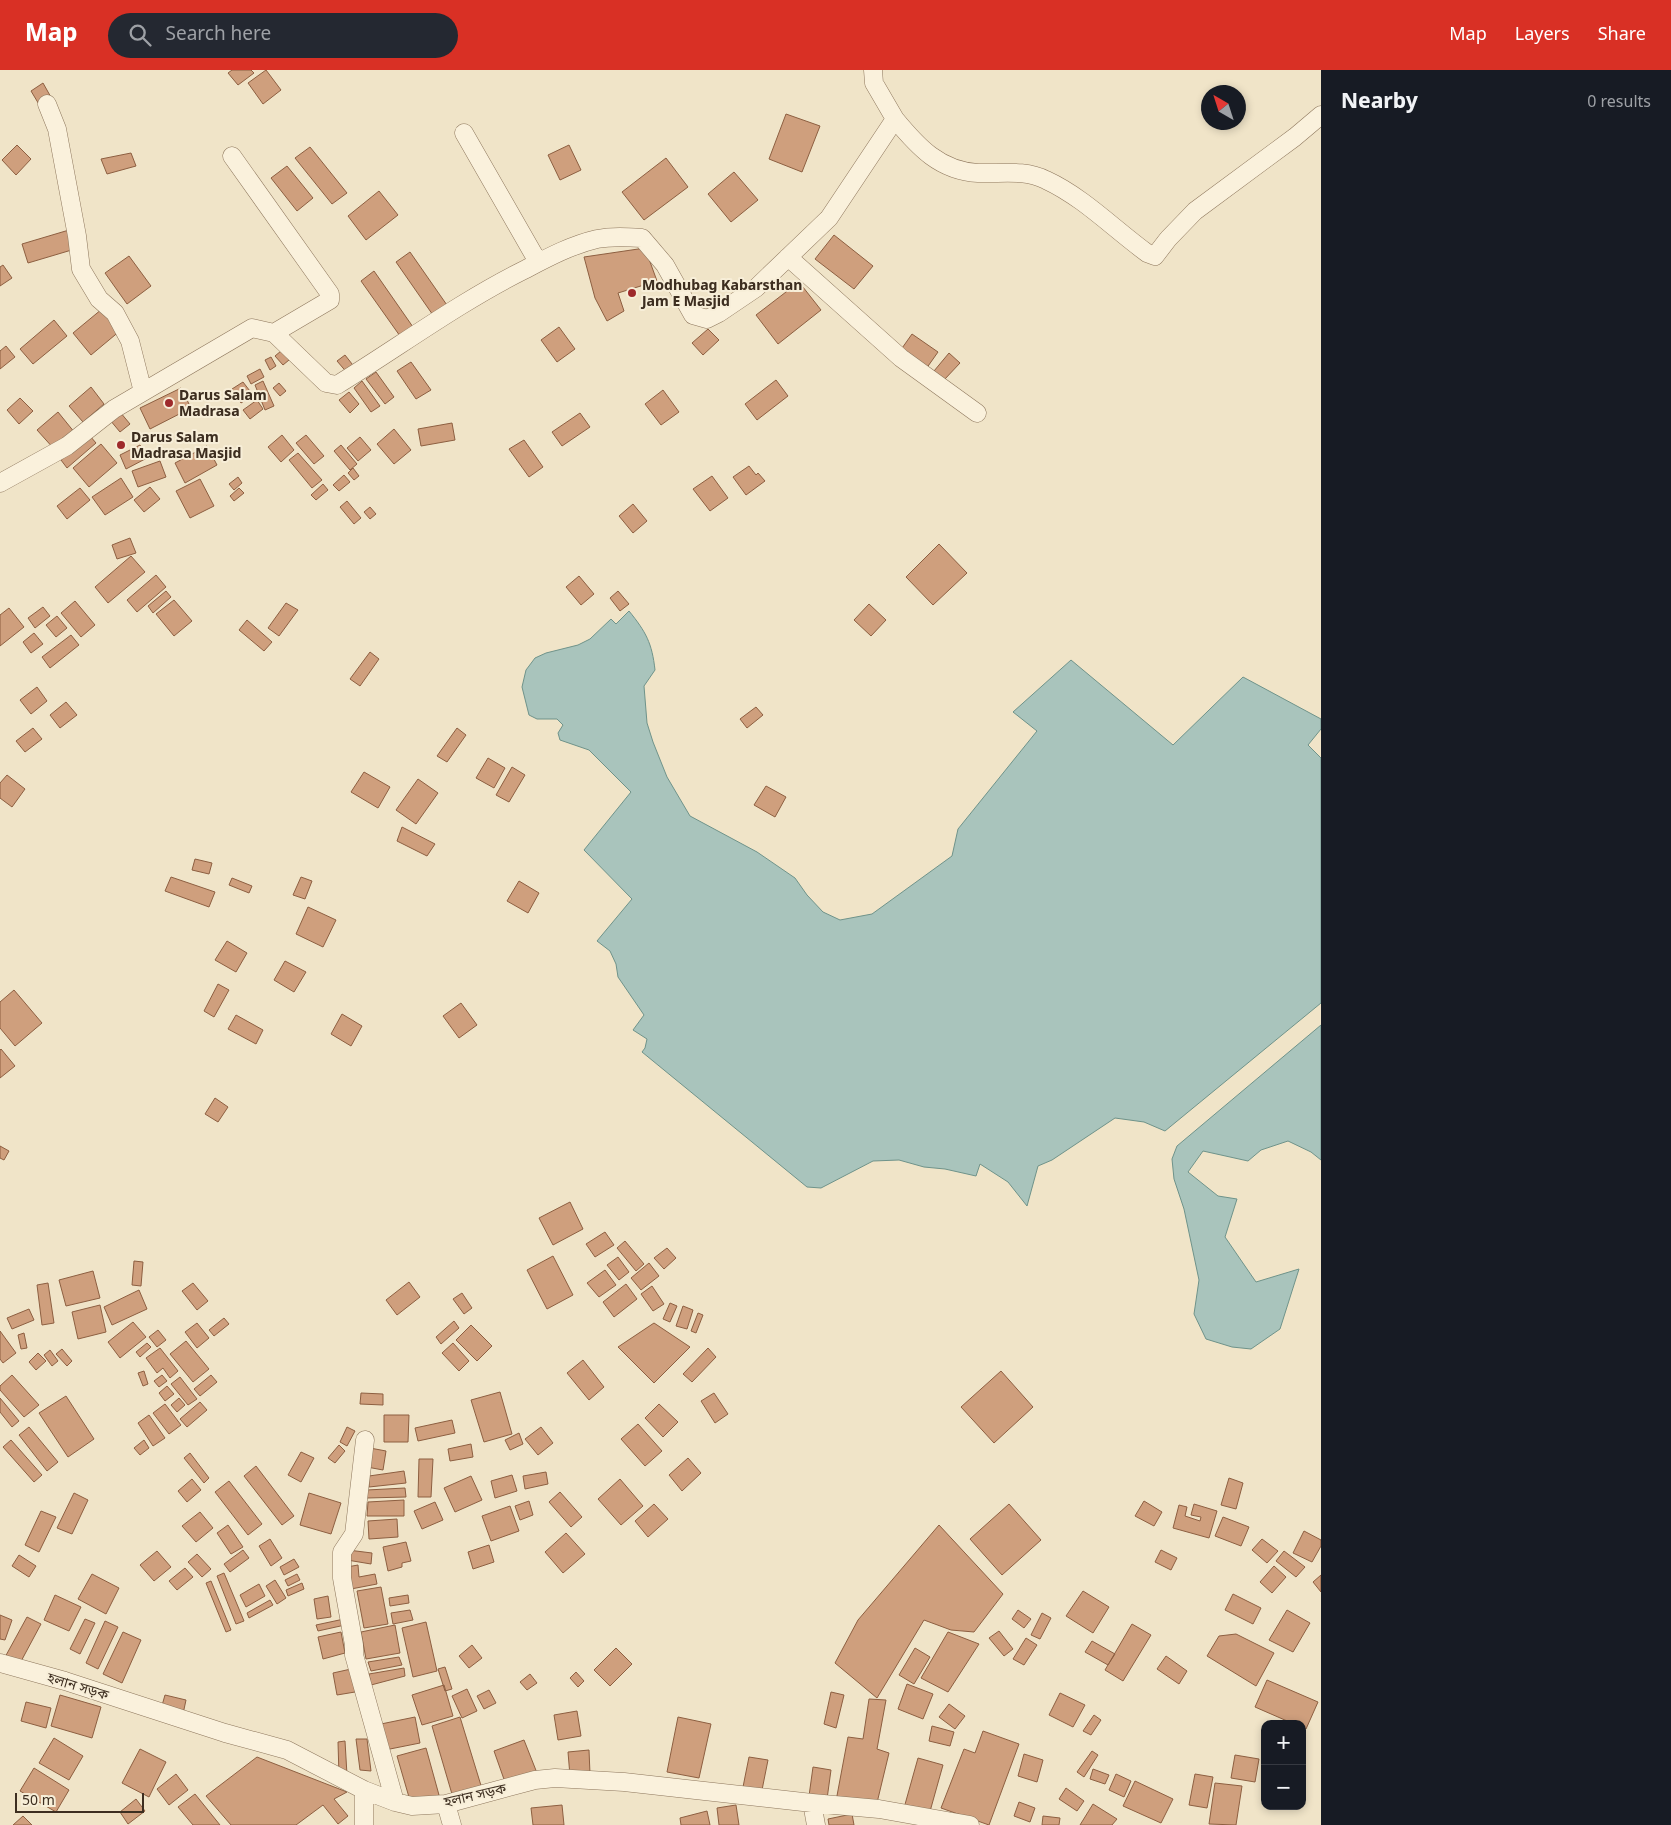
<!DOCTYPE html>
<meta charset="utf-8">
<style>
:root{--surface:#171b24;--page:#242831;--text:#f1f3f6;--muted:#9ea1a6;--line:#363941;--accent:#d93025}
body{margin:0;font-family:Georgia,"Noto Sans Bengali",serif;background:var(--page);color:var(--text)}
.controls{position:absolute;right:15px;bottom:15px;display:grid;overflow:hidden;border-radius:10px;box-shadow:0 2px 8px #0003}
.controls button{width:45px;height:45px;display:grid;place-items:center;padding:0;border:0;border-bottom:1px solid var(--line);background:var(--surface);color:var(--text);font:25px sans-serif}
.compass{position:absolute;left:1201px;top:15px;width:45px;height:45px;border-radius:50%;background:var(--surface);box-shadow:0 2px 8px #0003;rotate:321deg}
.scale{position:absolute;left:15px;bottom:12px;width:129px;box-sizing:border-box;padding-left:5px;border:2px solid #3d2e20;border-top:0;font-size:14px;line-height:18px;white-space:nowrap;color:#3d2e20;-webkit-text-stroke:4px #f7eed8;paint-order:stroke}
.list{margin:0;padding:0;list-style:none}
h2{display:flex;justify-content:space-between;align-items:center;height:65px;margin:0;padding:0 20px;font-size:21px}
h2 small{font-size:16px;font-weight:400;color:var(--muted)}
.icon{flex:none;width:28px;height:28px;fill:none;stroke:currentColor;stroke-width:2;stroke-linecap:round;stroke-linejoin:round}
.map{position:relative;flex:none;width:1321px;height:1755px;overflow:hidden}
header{display:flex;align-items:center;gap:30px;box-sizing:border-box;height:70px;padding:0 25px;background:var(--accent);color:#fff}
header strong{font-size:24px}
nav{display:flex;gap:28px;margin-inline-start:auto;font-size:18px}
.search{width:350px;height:45px;background:var(--page);display:flex;align-items:center;gap:12px;box-sizing:border-box;padding:0 18px;border-radius:28px;color:var(--muted);font-size:19px}
main{display:flex}
aside{flex:1;background:var(--surface)}
.map>svg:first-child{display:block}
</style>
<header>
<strong>Map</strong>
<div class="search"><svg class="icon" aria-label="search" viewBox="0 0 24 24"><circle cx="10" cy="10" r="6"/><path d="M15 15l6 6"/></svg>Search here</div>
<nav><a>Map</a><a>Layers</a><a>Share</a></nav>
</header>
<main>
<div class="map">
<svg width="1321" height="1755" viewBox="0 0 1321 1755">
<rect width="100%" height="100%" fill="#f0e4c8"/>
<!-- water -->
<path fill="#a9c4bc" stroke="#6f938a" d="M629 541C646 562 652 573 655 600L644 616 647 653 653 672 667 707 690 746 757 782 795 808 807 825 823 842 840 850 872 844 952 786 958 759 1037 661 1013 642 1071 590 1173 675 1243 607 1321 649V659L1308 675 1321 688V933L1165 1061 1144 1052 1115 1048 1052 1090 1038 1096 1027 1136 1008 1112 980 1094 976 1106 945 1099 924 1097 899 1090 873 1091 821 1118 807 1117 642 982 645 978 647 969 633 960 644 945 618 907 616 894 610 881 597 871 632 829 584 780 631 722 589 680 560 670 558 663 563 655 557 649H537L529 645 522 617 526 600 535 588 546 583 578 575 590 569 611 549 616 554Z
M1321 955V1090L1311 1082 1288 1071 1261 1080 1248 1091 1203 1081 1188 1102 1218 1126 1237 1129 1225 1167 1256 1212 1299 1199 1280 1259 1251 1279 1232 1277 1206 1269 1194 1244 1199 1210 1184 1139 1174 1109 1172 1089 1177 1076Z"/>
<!-- building -->
<path fill="#cf9f7d" stroke="#8d5f41" d="M232 0H251L254 3 238 15 228 3Z
M266 0 281 20 263 34 248 13Z
M43 13 52 29 40 36 31 21Z
M786 44 820 56 802 102 769 89Z
M17 75 31 89 16 105 2 90Z
M569 75 581 100 560 110 548 85Z
M310 77 347 123 332 134 295 88Z
M131 83 136 96 107 104 101 89Z
M666 88 688 117 644 150 622 122Z
M287 96 313 128 297 141 271 108Z
M734 102 758 130 731 152 708 124Z
M379 121 398 145 366 170 348 146Z
M69 160 75 179 28 193 22 174Z
M834 165 873 196 854 219 815 189Z
M645 178 657 211 618 223 624 241 607 251 595 228 584 187Z
M410 182 449 238 435 248 396 192Z
M129 186 151 216 127 234 105 203Z
M3 195 12 208 0 216V197Z
M374 201 413 257 400 266 361 211Z
M799 212 821 240 778 274 756 245Z
M102 239 121 260 91 285 73 263Z
M54 250 67 266 33 294 20 279Z
M559 257 575 279 557 292 541 270Z
M708 259 719 270 703 285 692 273Z
M912 264 938 282 926 299 900 281Z
M6 276 15 287 0 299V281Z
M281 281 289 290 283 295 275 286Z
M949 283 960 293 944 310 934 301Z
M345 285 356 299 349 305 337 291Z
M271 287 276 296 270 300 265 290Z
M411 292 431 320 416 329 397 301Z
M260 299 264 307 251 314 247 306Z
M376 302 394 327 385 334 366 309Z
M776 310 788 326 757 350 745 334Z
M263 311 274 336 265 340 255 315Z
M362 311 380 336 371 342 354 318Z
M243 312 253 325 241 333 232 319Z
M279 313 286 321 280 326 273 318Z
M91 317 104 334 83 352 69 336Z
M181 318 191 338 150 359 140 338Z
M663 320 679 342 661 355 645 334Z
M349 322 359 334 350 343 339 330Z
M20 328 33 341 19 354 7 340Z
M257 330 263 339 250 349 243 340Z
M58 342 75 363 55 380 37 360Z
M120 342 130 354 120 362 110 350Z
M580 343 590 357 562 376 552 362Z
M452 353 455 370 421 376 418 359Z
M394 359 411 380 394 394 377 374Z
M282 365 294 380 281 392 268 377Z
M306 365 324 386 314 394 296 373Z
M90 366 96 373 67 398 61 390Z
M360 367 371 380 358 391 347 378Z
M524 370 543 397 529 407 509 379Z
M101 374 117 393 89 417 73 398Z
M140 375 147 388 126 399 120 385Z
M341 375 357 394 350 400 334 381Z
M207 376 217 395 185 413 175 393Z
M298 383 322 410 312 418 289 390Z
M160 391 166 407 138 417 132 401Z
M749 396 756 405 758 403 765 411 746 425 733 407Z
M353 398 359 406 354 410 348 403Z
M344 405 350 412 339 421 333 415Z
M712 406 728 428 710 441 693 419Z
M238 407 242 413 234 420 229 414Z
M121 408 133 427 105 445 92 427Z
M200 409 214 436 190 448 176 421Z
M323 414 328 420 316 430 311 425Z
M150 417 160 429 144 442 134 430Z
M80 418 90 430 67 449 57 436Z
M239 418 244 423 234 431 230 426Z
M347 431 361 448 354 454 340 437Z
M633 434 647 451 633 463 619 446Z
M370 437 376 444 370 449 364 442Z
M130 468 136 483 117 489 112 475Z
M939 474 967 503 933 535 906 507Z
M131 486 145 502 108 533 95 517Z
M156 505 166 517 137 542 127 530Z
M579 506 594 524 581 535 566 517Z
M166 521 171 527 153 543 148 536Z
M618 521 629 534 620 541 610 528Z
M174 530 192 551 174 566 156 544Z
M75 531 95 555 81 567 61 543Z
M286 533 298 540 279 566 268 558Z
M869 534 886 550 871 566 854 550Z
M43 537 50 546 35 558 28 548Z
M9 538 24 557 0 576V545Z
M57 546 67 558 56 567 46 555Z
M247 550 272 572 264 581 239 560Z
M34 563 43 574 31 583 23 572Z
M71 565 79 575 50 598 42 587Z
M370 582 379 589 360 616 350 609Z
M37 617 47 631 31 644 20 630Z
M66 632 77 645 60 658 50 645Z
M756 637 763 645 747 658 740 649Z
M33 658 42 669 25 682 16 671Z
M457 658 466 665 447 692 437 686Z
M488 688 505 698 494 718 476 708Z
M512 697 525 705 509 732 496 725Z
M364 702 390 717 378 738 351 722Z
M7 705 25 719 12 737 0 728V713Z
M418 709 438 723 416 754 396 740Z
M766 716 786 727 775 747 754 735Z
M402 757 435 774 427 786 397 771Z
M195 789 212 793 209 804 192 800Z
M171 807 215 822 209 837 165 821Z
M301 807 312 811 305 829 293 825Z
M232 808 252 816 249 823 229 815Z
M519 811 539 823 528 843 507 831Z
M308 837 336 850 323 877 296 864Z
M227 871 247 883 236 902 215 890Z
M285 891 306 902 294 922 274 910Z
M218 914 229 920 214 947 204 941Z
M14 920 42 953 15 976 0 958V932Z
M461 933 477 955 459 968 443 946Z
M342 944 362 956 351 976 331 964Z
M236 945 263 960 256 974 228 959Z
M1 979 15 996 0 1008V980Z
M215 1028 228 1037 218 1052 205 1044Z
M0 1076 9 1081 4 1090 0 1088Z
M570 1132 583 1159 553 1175 539 1148Z
M605 1162 614 1175 595 1187 586 1174Z
M625 1171 644 1194 636 1201 617 1178Z
M667 1178 676 1188 664 1199 654 1188Z
M553 1186 573 1225 547 1239 527 1200Z
M618 1187 629 1202 619 1210 607 1195Z
M134 1191 143 1192 141 1216 132 1215Z
M649 1193 659 1206 641 1220 631 1208Z
M605 1200 616 1215 599 1227 587 1213Z
M93 1201 100 1228 66 1236 59 1210Z
M409 1212 420 1227 397 1245 386 1230Z
M48 1213 54 1253 42 1255 37 1215Z
M193 1213 208 1231 197 1240 182 1221Z
M626 1214 637 1229 614 1247 603 1232Z
M652 1216 664 1234 653 1241 641 1224Z
M139 1220 147 1239 112 1255 104 1237Z
M462 1223 472 1238 464 1244 453 1229Z
M670 1233 677 1236 670 1252 663 1249Z
M100 1235 106 1262 78 1269 72 1242Z
M683 1236 693 1240 687 1259 676 1256Z
M29 1239 34 1250 12 1259 7 1248Z
M698 1243 703 1245 696 1263 691 1261Z
M224 1248 229 1254 214 1266 209 1260Z
M454 1251 459 1258 441 1274 436 1267Z
M133 1252 146 1267 120 1288 108 1272Z
M197 1253 209 1268 197 1278 185 1262Z
M654 1253 690 1277 654 1313 618 1277Z
M471 1255 492 1276 477 1291 456 1270Z
M158 1260 166 1270 157 1277 149 1267Z
M0 1261 16 1283 3 1293 0 1289Z
M24 1263 27 1278 21 1279 18 1265Z
M186 1271 209 1299 193 1312 170 1284Z
M147 1273 151 1277 140 1287 136 1282Z
M453 1273 469 1291 459 1301 442 1283Z
M160 1278 178 1301 170 1308 163 1298 157 1303 146 1288Z
M708 1278 716 1287 692 1312 683 1304Z
M62 1279 72 1291 67 1296 56 1284Z
M50 1280 58 1291 52 1296 44 1285Z
M38 1283 46 1291 36 1300 29 1292Z
M583 1290 604 1317 589 1330 567 1303Z
M144 1301 148 1314 143 1316 138 1303Z
M1001 1301 1033 1337 994 1373 961 1337Z
M12 1305 39 1335 24 1347 0 1320V1316Z
M162 1305 167 1311 159 1317 154 1311Z
M211 1305 217 1312 200 1326 194 1319Z
M180 1307 197 1329 188 1335 171 1314Z
M167 1316 174 1324 165 1331 159 1323Z
M500 1322 512 1364 484 1372 471 1330Z
M361 1323 383 1324V1335L360 1334Z
M714 1323 728 1344 715 1353 701 1331Z
M66 1326 94 1369 68 1387 39 1343Z
M0 1328 19 1351 12 1357 0 1342Z
M179 1328 185 1335 177 1342 171 1335Z
M200 1332 207 1340 187 1357 180 1349Z
M165 1334 181 1355 169 1364 153 1343Z
M659 1334 678 1352 663 1367 645 1348Z
M149 1345 165 1368 153 1376 138 1353Z
M384 1345H409L408 1372H384Z
M452 1350 455 1363 418 1371 415 1358Z
M638 1354 662 1381 645 1396 621 1369Z
M29 1357 58 1392 47 1401 19 1365Z
M347 1357 355 1361 347 1376 340 1372Z
M541 1357 553 1373 538 1385 525 1369Z
M519 1363 523 1374 510 1380 505 1370Z
M11 1370 42 1405 34 1412 3 1377Z
M144 1370 149 1378 140 1385 134 1378Z
M471 1374 473 1387 450 1391 448 1379Z
M339 1375 345 1381 335 1393 328 1388Z
M370 1378 386 1381 383 1400 367 1397Z
M301 1382 314 1388 301 1412 288 1405Z
M190 1383 209 1408 204 1413 184 1388Z
M688 1388 701 1403 682 1421 669 1405Z
M419 1389H433L431 1427H418Z
M256 1396 294 1446 282 1455 244 1406Z
M404 1401 406 1413 369 1417V1406Z
M546 1402 548 1414 525 1419 523 1406Z
M512 1405 517 1421 495 1428 491 1411Z
M471 1406 482 1430 455 1442 444 1418Z
M1229 1408 1243 1413 1236 1439 1221 1435Z
M192 1409 201 1420 187 1432 178 1421Z
M620 1409 643 1436 621 1455 598 1429Z
M229 1411 262 1454 248 1465 215 1422Z
M405 1418 406 1427 367 1428V1420Z
M560 1422 582 1447 571 1457 549 1432Z
M74 1423 88 1430 72 1464 57 1458Z
M309 1423 341 1433 331 1464 300 1455Z
M404 1430V1446H367L368 1432Z
M529 1431 533 1445 520 1450 515 1436Z
M1144 1431 1162 1442 1154 1456 1135 1446Z
M435 1432 443 1450 422 1459 414 1441Z
M654 1434 668 1449 648 1467 635 1451Z
M1009 1434 1041 1470 1002 1505 970 1469Z
M1194 1434 1217 1441 1209 1468 1173 1458 1179 1435 1187 1437 1185 1446 1200 1451 1201 1447 1191 1445Z
M510 1436 519 1461 491 1471 482 1446Z
M41 1441 56 1447 39 1482 25 1475Z
M200 1442 213 1458 196 1472 182 1456Z
M1223 1447 1249 1457 1241 1476 1215 1466Z
M397 1449 398 1467 369 1469 368 1451Z
M228 1455 243 1477 231 1484 217 1463Z
M939 1455 1003 1524 974 1562 951 1560 924 1550 877 1628 835 1593 858 1550Z
M1304 1461 1321 1470V1476L1312 1492 1293 1483Z
M566 1463 585 1484 563 1503 545 1482Z
M270 1469 282 1488 271 1496 259 1476Z
M1262 1469 1278 1481 1267 1493 1252 1480Z
M406 1472 411 1491 402 1493V1497L388 1501 383 1477Z
M489 1475 494 1492 473 1499 468 1482Z
M243 1480 249 1488 230 1502 224 1494Z
M348 1480 372 1483 371 1494 347 1490Z
M1161 1480 1177 1488 1171 1500 1155 1492Z
M157 1481 171 1497 154 1511 140 1495Z
M1284 1481 1305 1497 1296 1507 1276 1491Z
M197 1484 211 1499 202 1507 188 1492Z
M19 1485 36 1496 29 1507 12 1496Z
M294 1489 299 1497 284 1505 280 1497Z
M358 1495 359 1507 375 1504 377 1514 351 1519 347 1497Z
M1274 1496 1286 1507 1272 1523 1260 1512Z
M185 1498 193 1507 177 1520 169 1511Z
M224 1503 244 1551 236 1554 217 1506Z
M92 1504 119 1518 106 1544 78 1529Z
M297 1504 300 1510 288 1516 285 1510Z
M1321 1505V1522L1313 1512Z
M275 1510 286 1528 277 1534 266 1516Z
M211 1511 231 1560 226 1562 206 1513Z
M302 1513 304 1519 288 1526 286 1520Z
M259 1514 265 1526 246 1537 240 1525Z
M381 1517 388 1554 364 1558 357 1521Z
M1083 1521 1109 1537 1093 1563 1066 1546Z
M1233 1524 1261 1538 1253 1554 1225 1540Z
M55 1525 81 1537 69 1561 44 1550Z
M408 1525 409 1533 390 1536 389 1528Z
M328 1526 331 1547 317 1549 314 1529Z
M270 1530 273 1535 249 1548 247 1543Z
M410 1540 413 1550 393 1554 391 1543Z
M1018 1540 1031 1549 1024 1558 1012 1549Z
M1287 1540 1310 1553 1293 1582 1269 1570Z
M1042 1543 1051 1548 1040 1569 1031 1565Z
M0 1545 12 1550 5 1570 0 1569Z
M27 1547 41 1554 18 1597 4 1589Z
M85 1549 95 1553 80 1584 70 1579Z
M344 1549 345 1555 318 1561 316 1555Z
M105 1551 118 1557 98 1599 86 1593Z
M426 1552 437 1601 413 1607 402 1558Z
M1132 1554 1151 1565 1123 1611 1105 1600Z
M395 1555 400 1583 366 1589 361 1562Z
M999 1561 1013 1579 1004 1586 989 1568Z
M123 1562 141 1570 122 1613 103 1604Z
M341 1562 345 1583 323 1589 318 1567Z
M948 1562 979 1574 948 1622 921 1608Z
M1236 1564 1274 1583 1256 1616 1207 1586 1219 1566Z
M1026 1568 1037 1575 1024 1595 1013 1589Z
M1092 1571 1115 1584 1108 1595 1085 1582Z
M472 1575 482 1588 469 1598 459 1586Z
M616 1578 632 1594 610 1616 594 1600Z
M915 1578 930 1587 914 1614 899 1605Z
M1166 1586 1187 1601 1179 1614 1157 1599Z
M399 1587 402 1595 371 1601 368 1592Z
M445 1597 452 1619 445 1621 438 1599Z
M404 1598 405 1606 371 1615 369 1604Z
M351 1599 355 1622 337 1625 333 1603Z
M576 1602 584 1611 578 1617 570 1608Z
M530 1604 537 1613 527 1620 520 1612Z
M1267 1610 1318 1632 1306 1659 1302 1657V1654H1294L1255 1637Z
M907 1614 933 1624 923 1649 898 1639Z
M444 1615 453 1646 422 1655 412 1625Z
M467 1619 477 1641 462 1648 452 1626Z
M489 1620 496 1633 484 1639 477 1626Z
M831 1622 844 1625 836 1658 824 1654Z
M1060 1623 1085 1635 1073 1657 1049 1645Z
M60 1625 101 1637 92 1668 51 1656Z
M165 1625 186 1630 183 1644 161 1639Z
M869 1629 886 1630 877 1679 889 1683 876 1737 836 1731 848 1667 863 1669Z
M26 1632 51 1638 46 1658 21 1651Z
M949 1634 965 1646 955 1659 939 1647Z
M577 1641 581 1666 558 1670 554 1645Z
M1094 1645 1101 1650 1091 1665 1083 1661Z
M415 1647 420 1673 385 1680 381 1654Z
M460 1647 483 1722 454 1731 432 1656Z
M678 1647 711 1654 699 1708 667 1702Z
M932 1656 954 1662 950 1676 929 1671Z
M983 1661 1019 1674 989 1755 941 1738 964 1679 975 1683Z
M54 1668 83 1686 69 1710 39 1693Z
M356 1669H367L371 1701 360 1700Z
M524 1670 537 1703 506 1715 494 1681Z
M345 1671 347 1705 339 1706 338 1672Z
M426 1678 439 1725 411 1734 397 1686Z
M140 1679 166 1692 149 1727 122 1713Z
M589 1680 590 1704 570 1706 568 1682Z
M1092 1681 1098 1685 1084 1707 1077 1702Z
M1024 1684 1043 1690 1037 1712 1018 1706Z
M1235 1685 1259 1689 1255 1712 1231 1708Z
M257 1687 347 1722 334 1729 348 1746 338 1754 323 1735 296 1755H231L206 1726Z
M749 1687 768 1690 762 1720 743 1717Z
M918 1688 943 1695 929 1745 904 1738Z
M813 1697 831 1700 827 1729 809 1726Z
M34 1698 69 1720 56 1742 20 1721Z
M1093 1699 1109 1705 1105 1714 1090 1709Z
M176 1704 188 1720 169 1735 157 1719Z
M1116 1704 1131 1711 1124 1727 1109 1720Z
M1195 1704 1213 1707 1207 1738 1189 1735Z
M1135 1711 1173 1729 1161 1753 1123 1736Z
M1215 1713 1242 1716 1236 1755 1209 1754Z
M1066 1718 1084 1731 1077 1741 1059 1729Z
M195 1724 220 1755H193L178 1737Z
M136 1729 145 1741 128 1754 120 1742Z
M1019 1732 1035 1738 1030 1752 1014 1746Z
M1093 1734 1117 1749 1112 1755H1080Z
M562 1735 564 1755H533L531 1738Z
M736 1735 739 1755H719L717 1738Z
M707 1741 710 1755H681L680 1748Z
M852 1744 854 1755H829L828 1749Z
M23 1746 32 1755H13Z
M1043 1746 1060 1748 1059 1755H1042Z"/>
<g fill="none" stroke-linecap="round" stroke-linejoin="round">
<!-- minor casing -->
<g stroke="#8d765c" stroke-width="19">
<path id="minor" d="M873 0 874 13 895 49
M47 34 57 59 77 166 81 199 99 229 115 243 130 271 143 322
M464 63 538 192
M232 86 330 224V230L274 263
M788 187 901 288 977 343
M0 413 67 376 114 339 252 258 274 263 326 313 337 315C399 277 458 233 524 200 547 188 571 175 597 169 612 166 627 167 642 168L665 195 693 245 707 249 719 243 756 218 829 148 895 49C918 77 940 101 978 103 1001 104 1024 99 1046 110 1083 127 1114 159 1147 183L1155 186 1168 169 1195 141 1295 67 1321 45
M365 1370 354 1464 342 1482V1508L354 1575V1585L395 1732
M0 1593 65 1611 225 1663 287 1680 364 1720 395 1732 412 1736 446 1734 535 1710 555 1708 624 1712 812 1733 879 1739 970 1755
M812 1733 816 1755
M446 1734 452 1755
M364 1755V1720"/>
</g>
<!-- minor -->
<use href="#minor" stroke="#faf1dc" stroke-width="18"/>
</g>
<!-- markers -->
<g fill="#9e2a2b" stroke="#f7eed8" stroke-width="2">
<circle cx="632" cy="223" r="5"/>
<circle cx="169" cy="333" r="5"/>
<circle cx="121" cy="375" r="5"/>
</g>
<g text-anchor="middle" stroke-width="4" stroke-linejoin="round" paint-order="stroke">
<!-- poi labels -->
<g font-size="14" font-weight="bold" fill="#3d2e20" stroke="#f7eed8" text-anchor="start">
<text x="642" y="220">Modhubag Kabarsthan<tspan x="642" dy="16">Jam E Masjid</tspan></text>
<text x="179" y="330">Darus Salam<tspan x="179" dy="16">Madrasa</tspan></text>
<text x="131" y="372">Darus Salam<tspan x="131" dy="16">Madrasa Masjid</tspan></text>
</g>
<!-- street labels -->
<g font-size="14" fill="#3d2e20" stroke="#f7eed8">
<text transform="translate(78 1616) rotate(17)" y="5">হলান সড়ক</text>
<text transform="translate(475 1725) rotate(-13)" y="5">হলান সড়ক</text>
</g>
</g>
</svg>
<div class="controls">
<button>+</button>
<button>−</button>
</div>
<svg class="compass" viewBox="-18 -18 36 36"><path d="M0-13l5 13h-10z" fill="#e53935"/><path d="M0 13l5-13h-10z" fill="#9ea1a6"/></svg>
<div class="scale">50 m</div>
</div>
<aside>
<h2>Nearby<small>0 results</small></h2>
<ul class="list">
</ul>
</aside>
</main>
